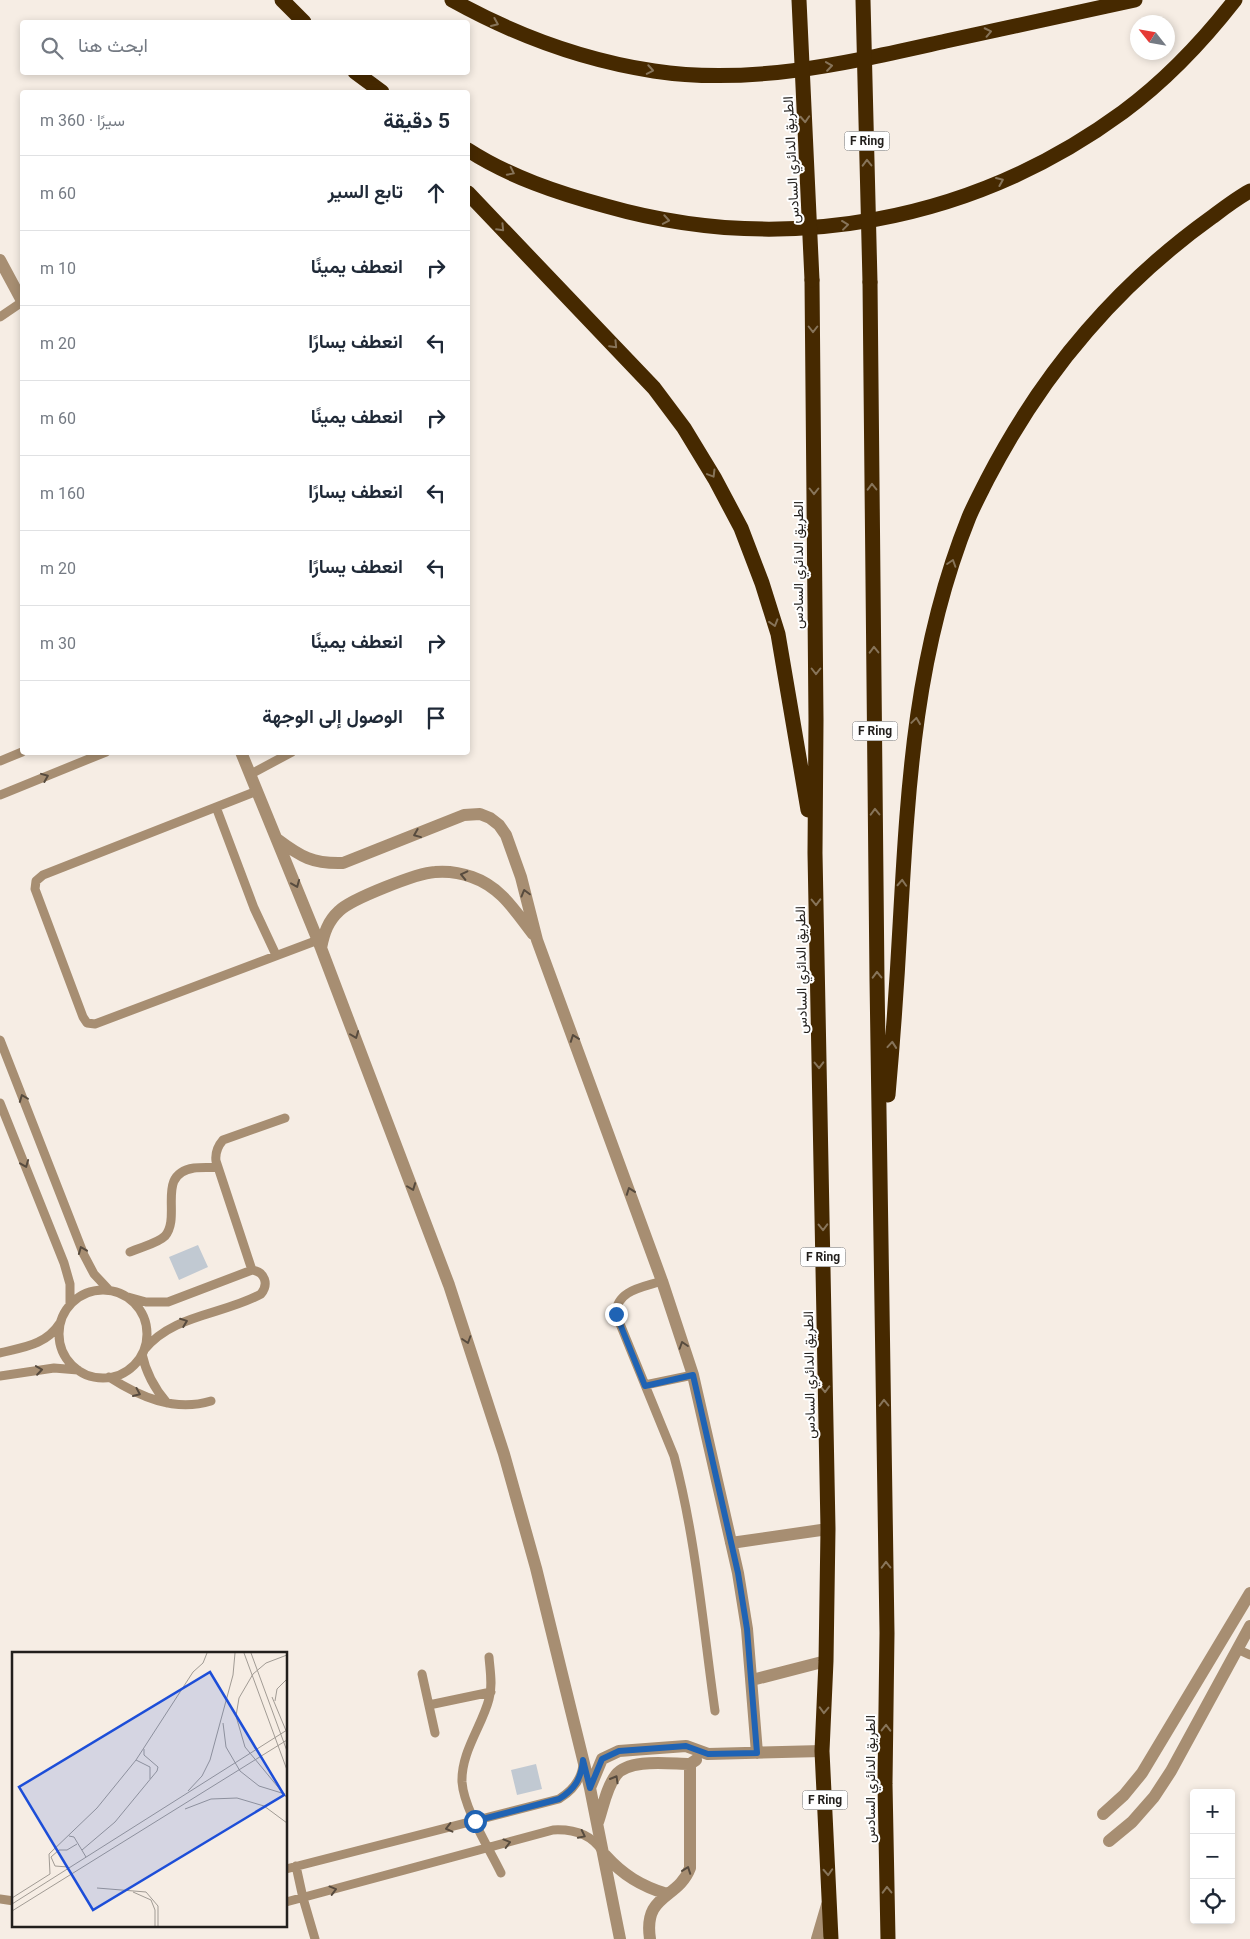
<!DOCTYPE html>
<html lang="ar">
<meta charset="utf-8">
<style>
:root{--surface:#fff;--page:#f6f6f7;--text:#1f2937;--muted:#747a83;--line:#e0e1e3}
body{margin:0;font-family:Roboto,Vazirmatn,sans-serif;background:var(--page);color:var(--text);direction:rtl}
.controls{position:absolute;right:15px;bottom:15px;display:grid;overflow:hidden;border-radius:5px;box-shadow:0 2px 8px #0003}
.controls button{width:45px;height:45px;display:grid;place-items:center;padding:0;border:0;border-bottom:1px solid var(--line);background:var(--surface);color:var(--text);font:25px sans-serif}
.compass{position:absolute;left:1130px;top:15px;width:45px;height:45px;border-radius:50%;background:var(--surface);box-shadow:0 2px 8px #0003;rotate:301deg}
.stop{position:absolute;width:15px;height:15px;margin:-11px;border:4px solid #1f63b4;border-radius:50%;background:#fff}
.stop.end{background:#1f63b4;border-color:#fff;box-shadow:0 1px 5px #0008}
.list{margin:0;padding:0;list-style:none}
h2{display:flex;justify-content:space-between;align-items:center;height:65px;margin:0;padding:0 20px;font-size:21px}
h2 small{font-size:16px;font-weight:400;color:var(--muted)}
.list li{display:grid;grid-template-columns:32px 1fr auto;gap:15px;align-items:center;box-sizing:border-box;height:75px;padding:0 20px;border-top:1px solid var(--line)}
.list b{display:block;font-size:19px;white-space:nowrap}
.list em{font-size:16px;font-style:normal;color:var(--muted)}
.icon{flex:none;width:28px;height:28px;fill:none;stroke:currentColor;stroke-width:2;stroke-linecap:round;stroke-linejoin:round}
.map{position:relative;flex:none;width:1250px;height:1939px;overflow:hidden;direction:ltr}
.search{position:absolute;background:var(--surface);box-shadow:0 2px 8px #0003;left:20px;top:20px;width:450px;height:55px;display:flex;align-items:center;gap:12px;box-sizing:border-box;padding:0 18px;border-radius:5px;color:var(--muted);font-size:19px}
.panel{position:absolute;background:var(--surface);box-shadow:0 2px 8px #0003;left:20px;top:90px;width:450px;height:665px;border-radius:5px;direction:rtl}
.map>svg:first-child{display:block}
</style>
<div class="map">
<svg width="1250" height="1939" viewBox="0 0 1250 1939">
<rect width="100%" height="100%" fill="#f6ede4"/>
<!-- building -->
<path fill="#c1c9d2" d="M198 1245 208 1267 179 1280 169 1257Z
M536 1764 542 1789 517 1795 511 1770Z"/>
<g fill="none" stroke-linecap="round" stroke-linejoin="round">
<!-- lane -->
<path stroke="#a78e72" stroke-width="9" d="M0 317 22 302
M0 761 22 752
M251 774 292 752
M257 791 43 875 36 881 35 889 83 1017 87 1023 95 1024 318 940
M0 795 106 752
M216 807 254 908 276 955
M0 1040 84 1255 94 1274 109 1290
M0 1103 64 1263 70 1284V1305
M130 1252C140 1247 157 1244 165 1236 182 1216 155 1174 194 1168 202 1167 210 1168 218 1167
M252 1270 216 1161C215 1153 217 1147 223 1140L285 1118
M662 1281C644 1287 616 1290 616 1314L674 1456C696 1539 703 1626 715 1711
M59 1334a44 44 0 1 1 88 0a44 44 0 1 1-88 0Z
M128 1297 146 1302H168L252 1270C265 1272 269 1284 261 1294 223 1315 173 1314 144 1350
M0 1353C24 1347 46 1345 60 1323
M142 1354C146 1373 154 1388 167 1403
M0 1376 54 1368 78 1370
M109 1377C140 1397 174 1412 211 1401
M645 1385 693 1375
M1237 1649 1250 1655
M489 1657C490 1671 493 1685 489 1699 482 1726 461 1752 462 1782 464 1809 489 1848 501 1873
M422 1674 435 1733
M429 1705 491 1692
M296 1866 303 1898 315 1939
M286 1869 559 1799C572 1791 581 1781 583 1765
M0 1899 14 1901
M286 1902 553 1830C572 1829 591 1834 602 1851"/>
<!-- street -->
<path stroke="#a78e72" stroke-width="12" d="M0 260 22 301
M241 752 321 948 449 1285 504 1454 536 1568 590 1788 620 1939
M277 839C301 857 313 864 343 863L464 815 480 814 490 818 499 825 506 835 521 877 537 940 662 1281 693 1375 738 1573 747 1629 757 1753
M321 948C324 933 328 921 339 911 351 899 417 873 435 872 447 871 461 873 472 877 501 887 515 911 533 934
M731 1543 828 1529
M752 1680 826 1661
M590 1788 602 1759 619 1751 686 1746 708 1754 822 1751
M1103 1814 1124 1795 1142 1773 1250 1593
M598 1822C603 1808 606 1788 616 1775 629 1758 670 1764 690 1764L696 1760
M1109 1841 1132 1822 1154 1797 1171 1771 1250 1626
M605 1855C623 1875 641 1886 667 1894
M650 1939C643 1893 678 1900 690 1868V1764
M817 1939 827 1905"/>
<!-- highway -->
<path stroke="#462900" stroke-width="15" d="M282 0 304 22
M452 0C515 35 582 60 654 71 753 86 851 62 946 41 1009 27 1072 14 1135 0
M355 72 382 92
M468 150C510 177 558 193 606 206 785 257 973 222 1123 112 1165 81 1203 41 1235 0
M468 193 654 388 684 428 715 479 741 528 762 583 778 634 808 810
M812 280 816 720 815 853 828 1529 826 1661 822 1751 831 1939
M870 282 877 980 887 1633 885 1784 888 1939
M888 1095C893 1039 897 982 900 926 908 784 915 651 969 517 974 505 981 492 987 480 1015 426 1047 377 1087 331 1124 288 1166 250 1212 217 1224 208 1237 198 1250 191"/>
<!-- highway-bridge -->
<path stroke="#462900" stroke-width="15" d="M799 0 812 280
M863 0 870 282"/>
</g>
<!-- one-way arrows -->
<defs><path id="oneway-chevron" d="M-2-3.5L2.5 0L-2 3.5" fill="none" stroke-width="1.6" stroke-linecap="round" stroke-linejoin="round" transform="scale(1.25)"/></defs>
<g stroke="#877459">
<use href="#oneway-chevron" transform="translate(495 23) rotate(23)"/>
<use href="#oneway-chevron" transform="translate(988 32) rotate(-12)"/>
<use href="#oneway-chevron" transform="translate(829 66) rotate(-8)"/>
<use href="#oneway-chevron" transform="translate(650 70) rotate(10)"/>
<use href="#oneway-chevron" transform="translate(805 119) rotate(87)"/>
<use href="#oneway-chevron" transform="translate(867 163) rotate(-91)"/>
<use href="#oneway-chevron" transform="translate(511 172) rotate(26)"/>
<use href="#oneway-chevron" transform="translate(1000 181) rotate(-23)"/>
<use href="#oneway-chevron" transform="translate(666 220) rotate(10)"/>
<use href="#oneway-chevron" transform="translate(845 225) rotate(-7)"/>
<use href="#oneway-chevron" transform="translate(501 228) rotate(46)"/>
<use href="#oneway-chevron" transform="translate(813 329) rotate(90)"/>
<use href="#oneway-chevron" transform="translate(614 345) rotate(46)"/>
<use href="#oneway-chevron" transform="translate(712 474) rotate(59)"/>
<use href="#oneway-chevron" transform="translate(872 487) rotate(-91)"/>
<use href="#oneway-chevron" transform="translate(814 491) rotate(90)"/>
<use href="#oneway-chevron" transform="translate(952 563) rotate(-72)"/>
<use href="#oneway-chevron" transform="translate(774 623) rotate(73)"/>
<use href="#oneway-chevron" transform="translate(874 650) rotate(-91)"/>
<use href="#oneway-chevron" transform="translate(816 671) rotate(90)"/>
<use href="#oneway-chevron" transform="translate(916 721) rotate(-82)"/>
<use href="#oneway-chevron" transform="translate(875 812) rotate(-91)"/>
<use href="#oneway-chevron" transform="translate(902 883) rotate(-87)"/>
<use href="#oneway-chevron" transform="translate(816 902) rotate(89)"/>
<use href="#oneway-chevron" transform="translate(877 975) rotate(-91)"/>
<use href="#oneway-chevron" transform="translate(892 1045) rotate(-85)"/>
<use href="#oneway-chevron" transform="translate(819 1065) rotate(89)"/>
<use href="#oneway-chevron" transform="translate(823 1227) rotate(89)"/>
<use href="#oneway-chevron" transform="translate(825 1389) rotate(89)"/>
<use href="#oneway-chevron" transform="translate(884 1403) rotate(-91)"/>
<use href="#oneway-chevron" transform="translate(886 1565) rotate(-91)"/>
<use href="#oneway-chevron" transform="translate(824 1710) rotate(92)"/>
<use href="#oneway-chevron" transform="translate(886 1728) rotate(-89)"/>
<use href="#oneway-chevron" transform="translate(828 1872) rotate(87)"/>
<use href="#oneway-chevron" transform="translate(887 1890) rotate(-91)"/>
</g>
<g stroke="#574b3e">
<use href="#oneway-chevron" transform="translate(45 777) rotate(-22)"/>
<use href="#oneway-chevron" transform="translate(417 834) rotate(158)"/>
<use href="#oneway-chevron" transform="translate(464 875) rotate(-167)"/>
<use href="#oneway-chevron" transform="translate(296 884) rotate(68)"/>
<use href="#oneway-chevron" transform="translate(525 893) rotate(-105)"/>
<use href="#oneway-chevron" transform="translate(355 1035) rotate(69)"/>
<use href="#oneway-chevron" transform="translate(574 1038) rotate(-110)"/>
<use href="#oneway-chevron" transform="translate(23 1098) rotate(-111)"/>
<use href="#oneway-chevron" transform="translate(25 1164) rotate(68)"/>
<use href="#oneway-chevron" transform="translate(412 1187) rotate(69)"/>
<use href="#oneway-chevron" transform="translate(630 1191) rotate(-110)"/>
<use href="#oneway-chevron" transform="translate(82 1250) rotate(-112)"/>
<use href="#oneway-chevron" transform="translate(184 1322) rotate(-21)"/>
<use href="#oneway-chevron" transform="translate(467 1340) rotate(72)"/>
<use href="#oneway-chevron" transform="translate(683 1345) rotate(-108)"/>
<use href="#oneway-chevron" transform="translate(39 1370) rotate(-8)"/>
<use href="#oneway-chevron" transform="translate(137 1393) rotate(24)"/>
<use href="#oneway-chevron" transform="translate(615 1779) rotate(-60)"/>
<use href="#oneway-chevron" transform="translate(449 1828) rotate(166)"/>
<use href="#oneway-chevron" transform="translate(582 1835) rotate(26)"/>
<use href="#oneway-chevron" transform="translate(507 1843) rotate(-15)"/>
<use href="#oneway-chevron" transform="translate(687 1870) rotate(-70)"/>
<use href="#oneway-chevron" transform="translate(333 1890) rotate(-15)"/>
</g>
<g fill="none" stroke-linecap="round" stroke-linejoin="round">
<!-- route -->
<path stroke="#1f63b4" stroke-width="6" d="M475 1821 559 1799C575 1789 581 1779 583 1760L590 1788 602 1759 619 1751 686 1746 708 1754 757 1753 747 1629 738 1573 693 1375 645 1386 616 1314"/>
</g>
<g text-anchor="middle" stroke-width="4" stroke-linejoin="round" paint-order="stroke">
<!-- shield labels -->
<g fill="#fff" stroke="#646260" stroke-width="1">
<rect x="844.5" y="131.5" width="45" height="19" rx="4"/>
<rect x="852.5" y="721.5" width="45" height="19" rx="4"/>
<rect x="800.5" y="1247.5" width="45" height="19" rx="4"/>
<rect x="802.5" y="1790.5" width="45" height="19" rx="4"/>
</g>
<g font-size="12" font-weight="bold" fill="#221f1c">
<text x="867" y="145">F Ring</text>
<text x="875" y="735">F Ring</text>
<text x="823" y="1261">F Ring</text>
<text x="825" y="1804">F Ring</text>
</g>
<!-- street labels -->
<g font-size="14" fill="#221f1c" stroke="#fff">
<text transform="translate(791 160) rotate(-93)" y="5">الطريق الدائري السادس</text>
<text transform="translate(798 565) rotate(-90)" y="5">الطريق الدائري السادس</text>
<text transform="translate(801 970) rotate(-91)" y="5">الطريق الدائري السادس</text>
<text transform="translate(809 1375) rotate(-91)" y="5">الطريق الدائري السادس</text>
<text transform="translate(870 1779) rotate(-90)" y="5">الطريق الدائري السادس</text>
</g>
</g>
<!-- overview -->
<g transform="translate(12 1652)">
<rect width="275" height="275" fill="#f6ede4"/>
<path fill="none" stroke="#a19b94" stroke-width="1" d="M232 1 275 118M239 1 275 99M275 3 254 11 241 22 227 46 224 64 233 95 275 146M260 45 275 81M263 49 265 37 275 27M211 71 214 95 228 119 247 134 273 142M124 108 138 115V127M176 139 190 124 198 108 221 23 223 1M173 157 199 147 225 146 252 154 275 171M57 184 62 185 74 205M70 198 103 170 145 119 146 115 132 103V97M56 215 43 214 39 205 47 198H55L65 192M85 236 134 240 146 254V274M121 240 139 248 143 258V274M0 246 38 222 37 202 85 156 124 108 181 20 191 11 195 1M0 252 275 78M0 259 275 88"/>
<path fill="#1d4ed8" fill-opacity="0.15" stroke="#1d4ed8" stroke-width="2.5" d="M198 20 272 143 81 258 7 135Z"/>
<rect width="275" height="275" fill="none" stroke="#221f1c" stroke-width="2.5"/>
</g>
</svg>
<div class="controls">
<button>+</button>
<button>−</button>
<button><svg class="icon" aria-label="locate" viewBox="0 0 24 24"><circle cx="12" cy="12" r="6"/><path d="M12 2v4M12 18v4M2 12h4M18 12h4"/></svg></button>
</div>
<svg class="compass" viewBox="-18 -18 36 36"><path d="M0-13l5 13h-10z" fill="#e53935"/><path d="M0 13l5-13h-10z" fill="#747a83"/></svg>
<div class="stop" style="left:475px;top:1821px"></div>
<div class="stop end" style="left:616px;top:1314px"></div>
<div class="search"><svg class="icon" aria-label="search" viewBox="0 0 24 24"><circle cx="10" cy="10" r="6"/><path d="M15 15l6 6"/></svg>ابحث هنا</div>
<section class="panel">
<h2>5 دقيقة<small>سيرًا · 360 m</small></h2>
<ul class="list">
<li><svg class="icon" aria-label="ahead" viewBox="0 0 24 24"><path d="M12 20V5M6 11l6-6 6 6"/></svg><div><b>تابع السير</b></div><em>60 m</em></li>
<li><svg class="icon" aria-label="right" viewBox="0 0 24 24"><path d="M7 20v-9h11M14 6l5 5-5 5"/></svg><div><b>انعطف يمينًا</b></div><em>10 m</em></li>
<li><svg class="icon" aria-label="left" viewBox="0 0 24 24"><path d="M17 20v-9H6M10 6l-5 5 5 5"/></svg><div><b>انعطف يسارًا</b></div><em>20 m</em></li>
<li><svg class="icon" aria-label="right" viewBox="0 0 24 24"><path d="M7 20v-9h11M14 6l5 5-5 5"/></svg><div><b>انعطف يمينًا</b></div><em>60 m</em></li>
<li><svg class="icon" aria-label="left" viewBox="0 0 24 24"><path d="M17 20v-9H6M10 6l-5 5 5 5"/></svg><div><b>انعطف يسارًا</b></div><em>160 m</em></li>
<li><svg class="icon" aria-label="left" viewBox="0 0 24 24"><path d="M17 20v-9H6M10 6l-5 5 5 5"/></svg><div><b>انعطف يسارًا</b></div><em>20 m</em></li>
<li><svg class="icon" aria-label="right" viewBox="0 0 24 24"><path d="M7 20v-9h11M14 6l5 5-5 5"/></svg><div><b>انعطف يمينًا</b></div><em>30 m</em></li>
<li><svg class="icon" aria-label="arrive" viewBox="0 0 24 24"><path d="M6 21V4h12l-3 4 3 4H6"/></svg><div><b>الوصول إلى الوجهة</b></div></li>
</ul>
</section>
</div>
